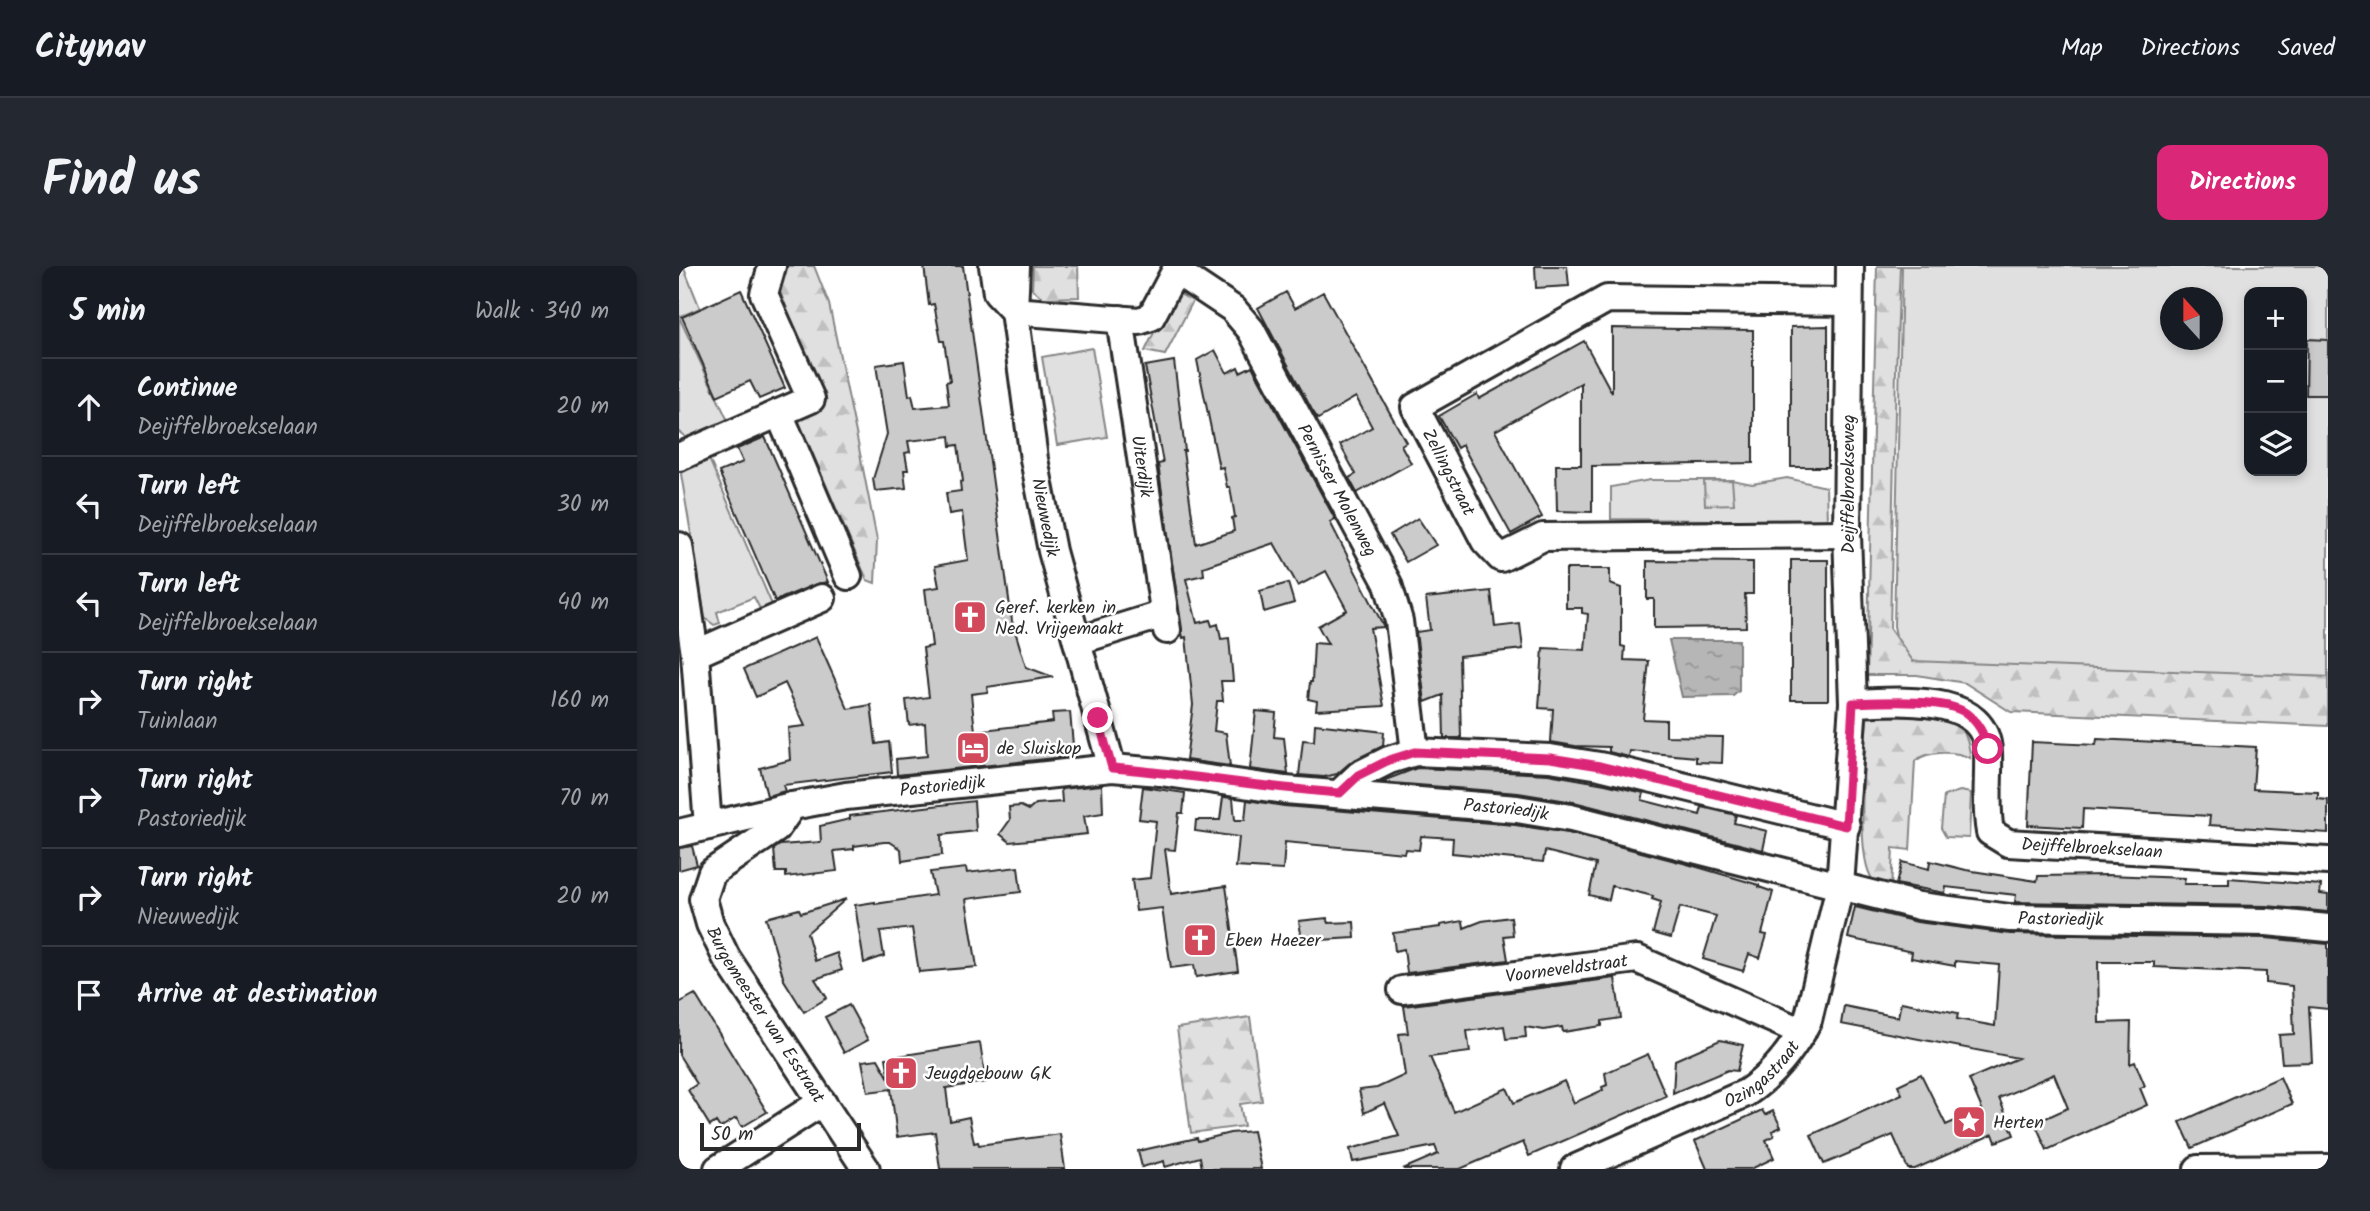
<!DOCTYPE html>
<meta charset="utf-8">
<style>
:root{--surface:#171b24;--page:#242831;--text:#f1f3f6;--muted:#9ea1a6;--line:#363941;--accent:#db2777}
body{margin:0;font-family:Kalam,sans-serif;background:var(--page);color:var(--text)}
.controls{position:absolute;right:21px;top:21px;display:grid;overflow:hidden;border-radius:14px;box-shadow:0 4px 10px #0003}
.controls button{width:63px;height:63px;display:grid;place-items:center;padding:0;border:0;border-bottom:2px solid var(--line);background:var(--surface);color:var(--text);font:35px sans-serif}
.compass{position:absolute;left:1481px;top:21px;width:63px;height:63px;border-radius:50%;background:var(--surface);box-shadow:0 4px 10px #0003;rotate:339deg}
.scale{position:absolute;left:21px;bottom:18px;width:161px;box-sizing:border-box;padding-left:7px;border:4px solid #2b2b2b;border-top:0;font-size:19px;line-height:24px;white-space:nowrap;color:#2b2b2b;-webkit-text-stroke:5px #fff;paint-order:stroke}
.stop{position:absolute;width:21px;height:21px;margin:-16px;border:5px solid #db2777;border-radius:50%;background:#fff}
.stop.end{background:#db2777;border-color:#fff;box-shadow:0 2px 7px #0008}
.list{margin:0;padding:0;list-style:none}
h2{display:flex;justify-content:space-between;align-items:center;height:91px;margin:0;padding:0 28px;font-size:30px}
h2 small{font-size:23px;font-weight:400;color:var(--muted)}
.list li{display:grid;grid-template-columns:46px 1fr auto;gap:21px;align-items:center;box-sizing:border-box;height:98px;padding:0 28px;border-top:2px solid var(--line)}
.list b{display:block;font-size:26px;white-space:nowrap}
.list p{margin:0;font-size:23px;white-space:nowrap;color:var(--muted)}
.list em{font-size:23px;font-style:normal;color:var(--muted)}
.icon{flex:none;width:38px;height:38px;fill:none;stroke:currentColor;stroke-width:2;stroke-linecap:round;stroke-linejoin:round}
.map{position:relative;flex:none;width:1649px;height:903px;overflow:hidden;border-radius:14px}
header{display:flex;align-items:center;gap:42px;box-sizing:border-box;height:98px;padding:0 35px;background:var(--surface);border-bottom:2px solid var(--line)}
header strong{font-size:33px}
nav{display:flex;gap:38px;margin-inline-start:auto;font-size:24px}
.intro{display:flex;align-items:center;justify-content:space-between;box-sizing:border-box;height:168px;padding:0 42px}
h1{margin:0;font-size:49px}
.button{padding:18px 32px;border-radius:14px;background:var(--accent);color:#fff;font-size:24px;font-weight:700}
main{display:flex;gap:42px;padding:0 42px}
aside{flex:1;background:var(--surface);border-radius:14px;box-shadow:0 4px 10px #0003}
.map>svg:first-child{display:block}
</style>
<header>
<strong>Citynav</strong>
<nav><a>Map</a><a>Directions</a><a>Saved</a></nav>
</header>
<div class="intro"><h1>Find us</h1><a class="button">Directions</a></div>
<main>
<aside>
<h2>5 min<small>Walk · 340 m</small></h2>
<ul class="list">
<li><svg class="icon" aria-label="ahead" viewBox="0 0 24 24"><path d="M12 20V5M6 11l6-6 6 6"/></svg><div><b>Continue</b><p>Deijffelbroekselaan</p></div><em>20 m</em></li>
<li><svg class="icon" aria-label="left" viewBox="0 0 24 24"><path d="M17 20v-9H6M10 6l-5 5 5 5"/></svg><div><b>Turn left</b><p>Deijffelbroekselaan</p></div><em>30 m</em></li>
<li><svg class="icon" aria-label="left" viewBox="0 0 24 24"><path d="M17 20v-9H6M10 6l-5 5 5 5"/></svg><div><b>Turn left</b><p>Deijffelbroekselaan</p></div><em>40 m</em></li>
<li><svg class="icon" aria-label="right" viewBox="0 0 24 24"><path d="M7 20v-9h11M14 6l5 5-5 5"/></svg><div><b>Turn right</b><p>Tuinlaan</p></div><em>160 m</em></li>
<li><svg class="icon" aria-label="right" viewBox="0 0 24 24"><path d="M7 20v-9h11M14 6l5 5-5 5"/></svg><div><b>Turn right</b><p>Pastoriedijk</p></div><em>70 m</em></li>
<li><svg class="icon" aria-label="right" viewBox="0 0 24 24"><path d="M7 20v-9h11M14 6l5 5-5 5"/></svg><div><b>Turn right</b><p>Nieuwedijk</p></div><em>20 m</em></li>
<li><svg class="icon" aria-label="arrive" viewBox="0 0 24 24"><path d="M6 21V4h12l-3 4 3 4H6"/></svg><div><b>Arrive at destination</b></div></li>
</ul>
</aside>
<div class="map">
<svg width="1649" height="903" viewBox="0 0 1649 903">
<defs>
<pattern id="forest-firs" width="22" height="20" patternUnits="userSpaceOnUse" patternTransform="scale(1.75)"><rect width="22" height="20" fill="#e0e0e0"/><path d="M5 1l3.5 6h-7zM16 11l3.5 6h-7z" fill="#c0c0c0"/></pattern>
<pattern id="park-crowns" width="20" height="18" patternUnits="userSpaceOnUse" patternTransform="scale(1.75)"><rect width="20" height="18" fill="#e0e0e0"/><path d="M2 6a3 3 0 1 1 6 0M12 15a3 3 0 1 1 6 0" fill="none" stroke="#c0c0c0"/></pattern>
<pattern id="water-ripples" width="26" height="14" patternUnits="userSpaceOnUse" patternTransform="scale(1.75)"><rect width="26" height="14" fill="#b6b6b6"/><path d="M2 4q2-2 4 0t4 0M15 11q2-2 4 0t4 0" fill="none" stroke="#949494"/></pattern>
</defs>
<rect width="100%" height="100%" fill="#fff"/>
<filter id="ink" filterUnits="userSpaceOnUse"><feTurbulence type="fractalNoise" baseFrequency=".0143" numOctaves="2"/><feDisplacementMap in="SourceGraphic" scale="14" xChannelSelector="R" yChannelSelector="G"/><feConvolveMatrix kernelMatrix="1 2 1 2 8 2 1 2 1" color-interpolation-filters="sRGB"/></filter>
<g filter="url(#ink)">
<!-- green -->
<path fill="#e0e0e0" stroke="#868686" stroke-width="2" fill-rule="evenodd" d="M0 0H4L21 42 0 51 50 157 11 174 0 166Z
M1223 0H1649V411L1236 398 1219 380 1215 360ZM1570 26H1623V205H1570ZM1492 32H1534V74H1492Z
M413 82 428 171 378 179 363 91Z
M28 188 94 341 82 345 75 331 38 346 41 357 35 359 26 352 2 208 7 195Z
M1108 212 1147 221 1148 255 932 253V221L971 214H1053L1073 218Z
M1281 525 1292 527 1290 572 1267 571 1262 562 1265 530Z"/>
<!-- forest -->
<path fill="url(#forest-firs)" stroke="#868686" stroke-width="2" d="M102 0H135L150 38 177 167 198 274 196 317 188 314 119 154 126 147 144 139 94 25Z
M354 0H399L400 31 364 32 353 23Z
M1198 0H1221L1217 104 1211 362 1234 395 1649 411V460L1332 446 1286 417 1238 409H1188Z
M495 25 514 35 486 89 466 85Z
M1188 450C1211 451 1270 447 1284 466 1289 472 1291 485 1291 492 1277 485 1250 484 1236 495L1231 584 1214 582 1212 625C1203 621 1195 619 1191 609 1177 581 1186 486 1188 450Z
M571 751 583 835 561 838 565 860 512 867 498 762Z"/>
<!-- park -->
<path fill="url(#park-crowns)" stroke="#868686" stroke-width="2" d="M1053 214 1055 238 1026 239 1025 215Z"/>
<!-- water -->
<path fill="url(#water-ripples)" stroke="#7e7e7e" stroke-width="2" d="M990 374H1060V425L1054 430 1003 431Z"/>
<!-- building -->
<path fill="#cbcbcb" stroke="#2b2b2b" stroke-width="2" d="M245 0H284L333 355 347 401 374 411 308 421 309 426 292 428 296 465 374 456 373 447 391 446 395 490 218 509 217 493 248 490 246 457 230 459 227 434 250 431 244 382 253 380 246 323 260 321 256 300 289 294 283 246 270 248 267 227 282 225 281 216 284 215 279 179 272 180 271 170 229 175 231 186 226 187 229 204H225L227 222 196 225 194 213 208 168 197 99 225 95 230 130 233 129 236 142 270 139 267 116 271 115 265 75H262L255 38 250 39Z
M856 0H888L890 20 857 22Z
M62 24 106 122 80 133 71 115 38 130 3 51Z
M607 26 616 42 644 26 727 176 722 179 732 197 678 227 670 212 677 208 661 179 693 161 677 131 639 153 633 144 579 42Z
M1149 60V201H1112V61Z
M933 62 1074 64V197L913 200V246L878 245 877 199H902V117L816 165 863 251 832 268 783 179 778 182 760 150 798 128 800 133 905 75 933 127Z
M1628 73 1649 74V129H1627Z
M536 84 548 107 559 101 561 106 573 100 656 253 651 256 705 361 691 362 705 440 637 444 638 435 629 433 631 416H633L635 377 649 378 639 360 668 344 647 305 619 320 595 277 524 301 525 309 507 313 518 357 531 354 533 360 539 358 542 373 550 372 554 415H542L544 435H538L535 465 547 467 551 500 507 494 514 439 507 371 504 372 503 367 479 198 484 197 466 100 495 95 506 185H504L517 278 555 265 553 252 556 251 551 221H548L544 201 540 202 518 94Z
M86 171 149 316 137 318 96 335 40 206 64 196 58 183Z
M739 252 757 279 727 296 711 269Z
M1112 294H1149V434H1112Z
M968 295 1074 296V328H1066L1067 361 975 362V333H968Z
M887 303H931V318L942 322V380L946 381 945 394 970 395 964 453 987 454V470L1044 471 1043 497 1017 496V491L951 485 950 491 930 486V481L896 480 872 476 874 443 860 442 864 382 906 384 909 348 903 347V342H887Z
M609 317 615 337 585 346 581 325Z
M812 325 816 361 841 358 844 383 780 390 782 472H765L764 429 746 436 737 366 751 364 747 332Z
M137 371 169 443 192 439 197 478 210 476 213 506 104 519 106 525 88 530 81 502 111 494 109 462 126 460 106 417 77 431 65 403Z
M577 445 597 447 595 471 605 472 609 508 571 503Z
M636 458 705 466 704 480 673 495 658 508 645 511 620 509 624 474 635 475Z
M1418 473 1577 481 1574 523 1639 526V533L1649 534V567L1530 559 1531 550 1404 543 1403 562 1349 559 1353 476 1417 479Z
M738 502 869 508 926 518 965 527 963 534 1021 549 1023 541 1057 549 1055 557 1088 565 1084 584 895 536 839 527 701 516Z
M423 519 424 547 405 550 408 568 331 576 321 568 331 554 330 541 342 540 350 544 357 538 383 536 382 523Z
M464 521 506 527 504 547H500L496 584 486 583 492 628 547 620 559 705 517 711 515 699 492 702 483 642 457 645 453 614 471 612 477 555 460 553Z
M544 531 554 532 556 554H566L568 534 605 540 836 559 889 567 1008 598 1080 619V621L1094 626 1083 668 1088 669 1081 692 1070 688 1064 705 1024 693 1037 650 1001 641 992 672 974 667 982 636 973 633 974 630 933 620 930 634 910 629 917 598 866 585 864 596 773 587 774 572 742 570 740 584 726 583 725 587 606 576 604 604 557 601 560 571 516 565 517 554H541Z
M295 535 297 565 262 569 263 589 223 595 222 583 211 576H205L175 580V583L155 585 158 605 107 611V606H97L95 583 101 579 142 576 141 560 171 553V550Z
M13 580 18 599 0 604V582Z
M1251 595 1287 604 1358 615 1359 610 1428 609 1506 612 1505 618H1550V612L1642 619 1641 628 1649 629V646L1588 640 1336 636 1337 629 1267 621 1266 627 1217 618 1223 596 1250 603Z
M339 601 342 626 287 633 298 701 240 706 233 662 201 666 205 690 185 697 176 639 196 636V638L256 629 251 606 287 602 288 607Z
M167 633 128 667 136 695 158 687 163 704 136 713 148 732 125 746 105 714 87 652 120 643 122 647Z
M1176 641 1238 656 1331 668 1587 672 1649 678V743L1630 741 1633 796 1603 797 1600 769 1615 768 1613 720 1587 717V706L1475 701V696H1419L1420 757 1452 756 1451 798 1456 796 1466 820 1461 822 1468 839 1368 884 1356 857 1389 842 1375 808 1320 832 1335 869 1317 876 1314 868 1236 903H1229L1214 869 1145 898 1132 869 1223 828 1219 819 1242 808 1267 859 1303 843 1290 813 1339 792 1162 758 1165 740 1219 751 1222 736 1279 747 1278 753 1316 760 1320 699 1276 695V700L1232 692 1233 686 1169 672Z
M832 651 834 669 825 670 829 694 728 707 725 683 716 685 714 667 761 661V659L784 655 785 662 803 655Z
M648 652 649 657 675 656 676 672 623 675 620 655Z
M936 712 942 752 923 755V760L884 766 883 761 865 764 846 761 847 771 827 773 825 760 788 765 791 786 751 791 775 846 828 822 835 837 885 815 895 837 924 824 923 821 928 819 926 807 969 788 987 830 850 890 844 876 781 903H724L759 888 756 880 674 896 671 883 720 870 706 837 685 847 680 824 698 822 726 809 720 768 729 767 725 740Z
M16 728 88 846 63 861 57 852 41 862 37 856 31 860 9 824 18 818 0 789V737Z
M170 739 189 774 165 787 146 751Z
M1041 774 1064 779 1058 805 1049 804 994 827 996 794Z
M301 777 307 816 267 822 271 855 290 851 295 877 299 876 300 879 381 868 386 903H261L256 866 218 871 212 823 189 826 183 795 199 793 211 814 207 792Z
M1601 811 1613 838 1513 882 1501 856Z
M1083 844 1086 849 1094 845 1102 861 1093 865 1095 870 1087 874 1095 892 1072 903H1028L1016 875Z
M574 865 582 903H523L521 891 486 901 485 895 463 901 459 885 518 872 519 875 551 867Z"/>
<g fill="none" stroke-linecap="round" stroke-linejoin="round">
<!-- minor casing -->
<g stroke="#2b2b2b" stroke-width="32">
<g id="minor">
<path id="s1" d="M314 0 318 27 335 45 355 193 373 285 433 502"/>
<path d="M337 0 335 45 460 55 472 51 499 0"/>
<path d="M1171 0 1168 268 1174 437"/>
<path id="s2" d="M497 5 554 43 572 64 709 318 720 355 736 486"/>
<path id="s3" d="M441 53 488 364"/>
<path d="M100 147 169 310"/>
<path d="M0 191 132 133 85 28 93 0"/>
<path d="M1168 268 864 271 822 292 806 275 736 141 928 33 1170 36"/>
<path d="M0 280 16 388 29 560"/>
<path d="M398 375 485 348"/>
<path d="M16 388 143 332"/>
<path d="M661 527 680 509 710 494 736 486 871 492 921 500 1167 560"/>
<path id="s4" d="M113 540 97 563 33 606 24 633 31 658 47 691 187 903"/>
<path id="s5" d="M0 567 113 540 167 530 433 502 481 506 606 524 838 543 892 552 1240 640 1331 652 1588 656 1649 662"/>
<path id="s6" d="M723 724 958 693 1123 766"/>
<path d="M39 903 143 836"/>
<path id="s7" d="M895 903 1067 827C1094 809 1114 784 1129 754L1161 620 1174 437C1216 436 1307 425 1309 486 1310 513 1306 539 1311 566L1329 577 1649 595"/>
<path d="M1519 903 1649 902"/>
</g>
</g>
<!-- minor -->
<use href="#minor" stroke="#fff" stroke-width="26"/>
</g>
</g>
<g fill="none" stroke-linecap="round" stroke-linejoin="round" filter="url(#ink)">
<!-- route -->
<path stroke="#db2777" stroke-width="9" d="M419 452 433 502C510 508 585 522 661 527L680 509 710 494 736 486 871 492 921 500 1167 560 1174 437C1200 436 1267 432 1287 447 1300 457 1305 468 1309 483"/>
</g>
<!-- icons -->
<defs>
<g id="church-square" transform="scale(1.75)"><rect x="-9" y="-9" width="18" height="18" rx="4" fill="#d1495b" stroke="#fff"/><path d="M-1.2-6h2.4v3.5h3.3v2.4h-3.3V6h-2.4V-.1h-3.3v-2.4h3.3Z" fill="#fff"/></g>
<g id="hotel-square" transform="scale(1.75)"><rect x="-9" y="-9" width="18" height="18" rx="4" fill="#d1495b" stroke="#fff"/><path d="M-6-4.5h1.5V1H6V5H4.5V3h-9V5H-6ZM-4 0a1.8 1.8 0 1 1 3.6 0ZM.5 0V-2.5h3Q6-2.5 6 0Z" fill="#fff"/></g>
<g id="sight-square" transform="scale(1.75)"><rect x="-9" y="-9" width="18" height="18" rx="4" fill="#d1495b" stroke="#fff"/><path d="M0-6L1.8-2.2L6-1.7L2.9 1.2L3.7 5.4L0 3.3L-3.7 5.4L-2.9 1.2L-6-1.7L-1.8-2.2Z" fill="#fff"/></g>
</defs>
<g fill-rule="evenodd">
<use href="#church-square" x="291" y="351"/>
<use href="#hotel-square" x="294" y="482"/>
<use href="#church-square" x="521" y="674"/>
<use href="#church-square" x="222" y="807"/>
<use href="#sight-square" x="1290" y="856"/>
</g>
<g text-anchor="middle" stroke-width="5" stroke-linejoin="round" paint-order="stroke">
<!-- street labels -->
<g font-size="18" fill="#2b2b2b" stroke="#fff">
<text dy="6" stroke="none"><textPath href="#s3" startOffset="149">Uiterdijk</textPath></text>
<text transform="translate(770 206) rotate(63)" y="6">Zellingstraat</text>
<text transform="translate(1169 218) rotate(-90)" y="6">Deijffelbroekseweg</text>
<text dy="6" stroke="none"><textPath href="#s2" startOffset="278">Pernisser Molenweg</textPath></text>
<text dy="6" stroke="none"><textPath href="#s1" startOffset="261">Nieuwedijk</textPath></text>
<text dy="6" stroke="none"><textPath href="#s5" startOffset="268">Pastoriedijk</textPath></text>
<text dy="6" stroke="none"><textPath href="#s5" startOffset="835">Pastoriedijk</textPath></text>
<text dy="6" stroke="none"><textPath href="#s7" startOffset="952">Deijffelbroekselaan</textPath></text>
<text dy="6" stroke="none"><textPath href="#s5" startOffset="1402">Pastoriedijk</textPath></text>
<text dy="6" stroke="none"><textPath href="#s6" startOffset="166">Voorneveldstraat</textPath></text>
<text dy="6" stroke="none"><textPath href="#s4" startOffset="266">Burgemeester van Esstraat</textPath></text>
<text dy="6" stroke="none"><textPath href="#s7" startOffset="212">Ozingastraat</textPath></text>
</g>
<!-- poi labels -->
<g font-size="18" fill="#2b2b2b" stroke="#fff" text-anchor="start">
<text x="316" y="347">Geref. kerken in<tspan x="316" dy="21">Ned. Vrijgemaakt</tspan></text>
<text x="318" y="488">de Sluiskop</text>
<text x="546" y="680">Eben Haezer</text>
<text x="246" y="813">Jeugdgebouw GK</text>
<text x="1314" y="862">Herten</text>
</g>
</g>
</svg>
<div class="controls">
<button>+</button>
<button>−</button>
<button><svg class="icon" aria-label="layers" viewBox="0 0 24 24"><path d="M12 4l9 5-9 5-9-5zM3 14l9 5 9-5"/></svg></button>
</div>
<svg class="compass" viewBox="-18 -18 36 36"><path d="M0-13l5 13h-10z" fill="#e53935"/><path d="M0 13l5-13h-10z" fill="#9ea1a6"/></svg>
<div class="scale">50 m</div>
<div class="stop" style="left:1309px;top:483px"></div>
<div class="stop end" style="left:419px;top:452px"></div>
</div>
</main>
